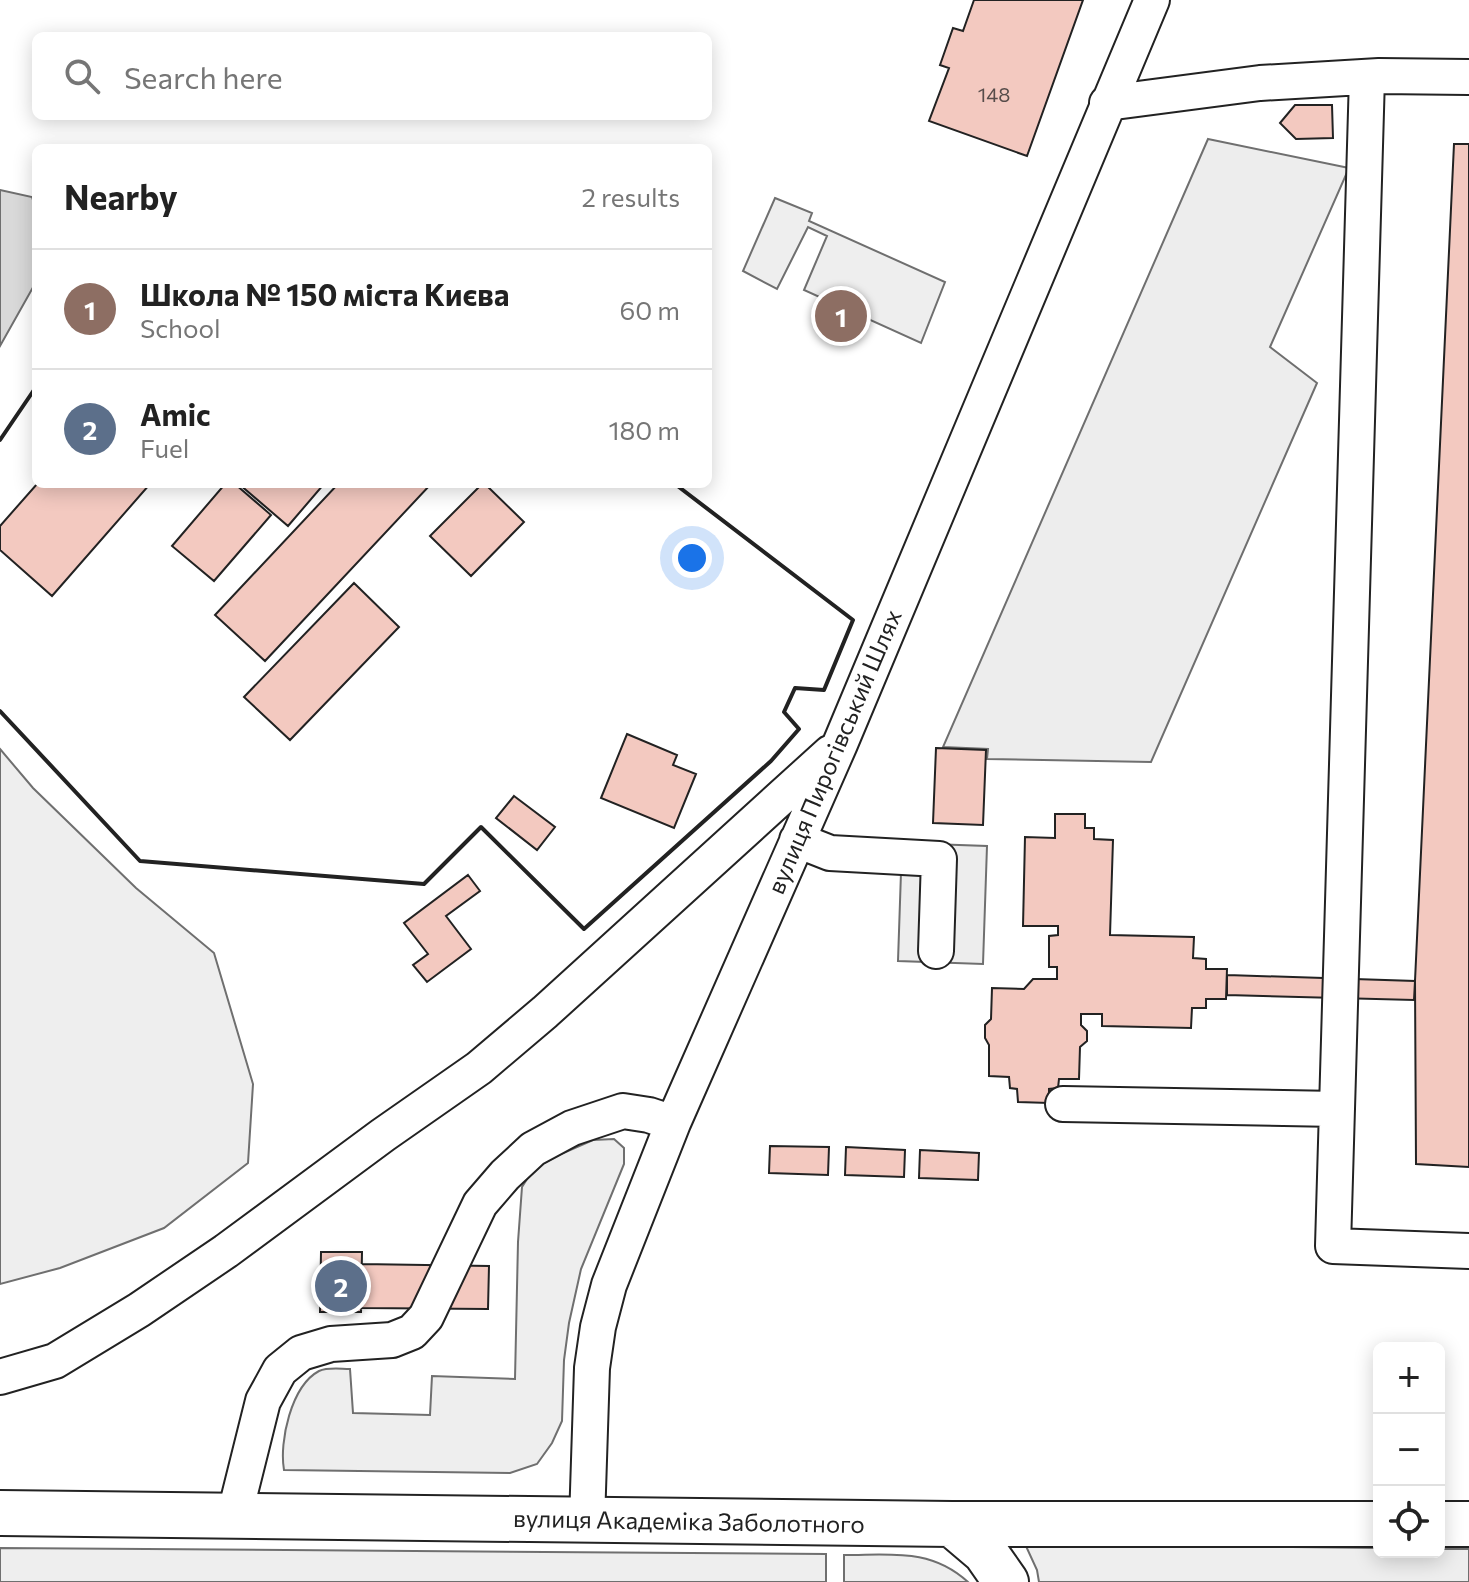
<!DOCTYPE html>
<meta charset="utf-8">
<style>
:root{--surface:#fff;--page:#f2f2f2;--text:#222;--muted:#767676;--line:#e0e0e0;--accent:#c62828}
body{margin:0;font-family:Commissioner,sans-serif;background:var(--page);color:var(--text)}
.controls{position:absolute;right:24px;bottom:24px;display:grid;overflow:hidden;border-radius:12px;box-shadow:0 4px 20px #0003}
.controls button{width:72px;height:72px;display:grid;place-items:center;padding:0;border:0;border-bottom:2px solid var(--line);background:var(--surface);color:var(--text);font:40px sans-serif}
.you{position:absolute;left:692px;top:558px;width:28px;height:28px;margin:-20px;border:6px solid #fff;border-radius:50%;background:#1a73e8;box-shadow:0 0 0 12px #1a73e833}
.badge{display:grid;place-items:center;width:52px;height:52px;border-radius:50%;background:var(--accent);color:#fff;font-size:26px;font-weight:700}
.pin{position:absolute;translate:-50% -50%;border:4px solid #fff;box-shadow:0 2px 8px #0006}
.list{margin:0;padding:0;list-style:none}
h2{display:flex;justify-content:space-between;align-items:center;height:104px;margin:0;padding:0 32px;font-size:34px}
h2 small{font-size:26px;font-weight:400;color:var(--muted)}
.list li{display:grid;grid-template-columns:52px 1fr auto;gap:24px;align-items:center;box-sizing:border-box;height:120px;padding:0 32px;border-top:2px solid var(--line)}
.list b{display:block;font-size:30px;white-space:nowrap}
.list p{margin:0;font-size:26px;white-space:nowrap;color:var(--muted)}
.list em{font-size:26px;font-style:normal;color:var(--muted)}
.icon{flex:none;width:44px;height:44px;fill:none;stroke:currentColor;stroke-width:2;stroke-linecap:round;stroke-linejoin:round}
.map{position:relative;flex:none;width:1469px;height:1582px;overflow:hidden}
.search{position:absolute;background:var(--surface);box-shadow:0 4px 20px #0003;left:32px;top:32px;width:680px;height:88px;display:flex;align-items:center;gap:20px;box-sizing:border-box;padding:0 28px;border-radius:12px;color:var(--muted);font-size:30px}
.panel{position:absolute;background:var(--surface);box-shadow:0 4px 20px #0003;left:32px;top:144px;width:680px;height:344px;border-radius:12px}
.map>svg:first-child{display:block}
</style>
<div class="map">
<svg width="1469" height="1582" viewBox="0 0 1469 1582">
<rect width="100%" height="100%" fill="#fff"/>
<!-- green -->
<path fill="#eee" stroke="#6f6f6f" stroke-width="2" d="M775 198 812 213 809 221 945 282 921 343 804 290 827 236 808 227 777 289 743 271Z
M0 749 33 788 136 888 214 953 253 1084 248 1163 164 1228 60 1268 0 1284Z
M614 1139 624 1148V1164L581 1269 569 1323 564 1360 562 1421 552 1443 537 1464 510 1473 284 1470C279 1442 291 1386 319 1371 328 1367 340 1369 350 1369L353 1413 430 1415 432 1376 515 1379 518 1242 522 1187 534 1168 561 1154 593 1140Z
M1025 1544 1379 1548V1552H1439V1549H1469V1582H1039L1037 1570Z
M0 1548 826 1554V1582H0Z
M844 1555C892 1555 931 1548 968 1582H844Z"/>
<!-- parking -->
<path fill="#ededed" stroke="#6f6f6f" stroke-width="2" d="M1208 139 1349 168 1270 347 1317 383 1151 762 987 759 988 749 943 747Z
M902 843 987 846 983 964 898 961Z"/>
<!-- water -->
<path fill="#d9d9d9" stroke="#6f6f6f" stroke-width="2" d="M0 190 32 197 36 209V282L0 346Z"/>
<!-- building -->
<path fill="#f3c9c0" stroke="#222" stroke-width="2" d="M974 0H1083L1027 156 929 121 949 68 940 65 953 28 963 31Z
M1295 105H1332L1333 138 1296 139 1280 123Z
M1454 144H1469V1167L1416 1164 1415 981Z
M37 484H150L52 596 0 550V526Z
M225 484H235L271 515 214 581 172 546Z
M239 484H324L288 526Z
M338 484H431L265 661 215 615Z
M482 484H485L524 522 471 576 430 536Z
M354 583 399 627 290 740 244 697Z
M627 734 677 755 673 765 696 774 674 828 601 798Z
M936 748 986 750 983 825 933 823Z
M514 796 555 827 537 850 496 818Z
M1055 814H1085V828H1094V839L1113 840 1110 935 1194 937 1193 958 1206 959V969H1227L1226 999H1206V1008H1192L1191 1028 1102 1026V1014H1081V1025L1087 1031V1041L1080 1047 1079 1079H1059L1058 1088 1049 1089V1103L1018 1102 1017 1089 1010 1088 1009 1077 989 1076V1045L985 1038V1025L991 1019 992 988 1024 989 1033 979H1057V967H1049V936L1058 935V926H1023L1025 837 1055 838Z
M468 875 480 891 446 916 471 949 427 982 413 965 428 954 404 923Z
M1227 975 1415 981 1414 1000 1227 995Z
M770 1146 829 1147 828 1175 769 1173Z
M846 1147 905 1150 904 1177 845 1175Z
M920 1150 979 1153 978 1180 919 1178Z
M321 1252H362L361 1312H320Z
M361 1264 489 1266 488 1309 361 1308Z"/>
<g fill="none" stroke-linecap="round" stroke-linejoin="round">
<!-- minor casing -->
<g stroke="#222" stroke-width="38">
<path id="minor" d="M1367 77 1333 1246 1469 1251
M1107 103 1260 83 1379 76 1469 77
M797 840 830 853 939 859 936 951
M1063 1104 1337 1109
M0 1377 55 1361 139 1310 226 1251 383 1135 479 1068 545 1012 830 753
M234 1517 263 1401 280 1370 301 1353 331 1344 392 1340 412 1332 426 1317 480 1204 505 1175 533 1149 572 1128 623 1111 649 1115 673 1123
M587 1521 592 1368 598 1327 609 1285 673 1123 840 744 1152 0"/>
</g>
<!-- highway casing -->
<g stroke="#222" stroke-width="48">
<path id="highway" d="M0 1513 952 1524H1379
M952 1524 985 1552 1006 1582
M1439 1524H1469"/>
</g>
<!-- minor -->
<use href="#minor" stroke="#fff" stroke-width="34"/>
<!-- highway -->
<use href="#highway" stroke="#fff" stroke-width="44"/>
<!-- wall -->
<path stroke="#222" stroke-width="4" d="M0 440 36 387
M0 711 140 861 424 884 481 827 584 929 771 761 799 729 784 712 795 688 824 690 853 620 675 484"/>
</g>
<g text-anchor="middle" stroke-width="6" stroke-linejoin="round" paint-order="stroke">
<!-- number labels -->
<g font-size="20" fill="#564c4a">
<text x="994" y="102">148</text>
</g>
<!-- street labels -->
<g font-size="24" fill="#222" stroke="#fff">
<text transform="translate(835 752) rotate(-67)" y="8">вулиця Пирогівський Шлях</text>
<text transform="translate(689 1522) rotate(1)" y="8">вулиця Академіка Заболотного</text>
</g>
</g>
</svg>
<div class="controls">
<button>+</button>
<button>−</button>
<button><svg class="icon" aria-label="locate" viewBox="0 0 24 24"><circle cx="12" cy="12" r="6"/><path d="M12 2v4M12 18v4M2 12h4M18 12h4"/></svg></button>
</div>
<div class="you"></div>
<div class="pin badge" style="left:841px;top:316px;background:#8d6e63">1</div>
<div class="pin badge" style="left:341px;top:1286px;background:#5c6f8a">2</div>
<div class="search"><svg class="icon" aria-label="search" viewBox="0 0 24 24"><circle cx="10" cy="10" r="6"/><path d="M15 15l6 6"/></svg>Search here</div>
<section class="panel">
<h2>Nearby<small>2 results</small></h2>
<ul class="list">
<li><span class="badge" style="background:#8d6e63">1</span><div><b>Школа № 150 міста Києва</b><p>School</p></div><em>60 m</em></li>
<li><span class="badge" style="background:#5c6f8a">2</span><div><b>Amic</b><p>Fuel</p></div><em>180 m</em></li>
</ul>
</section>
</div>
